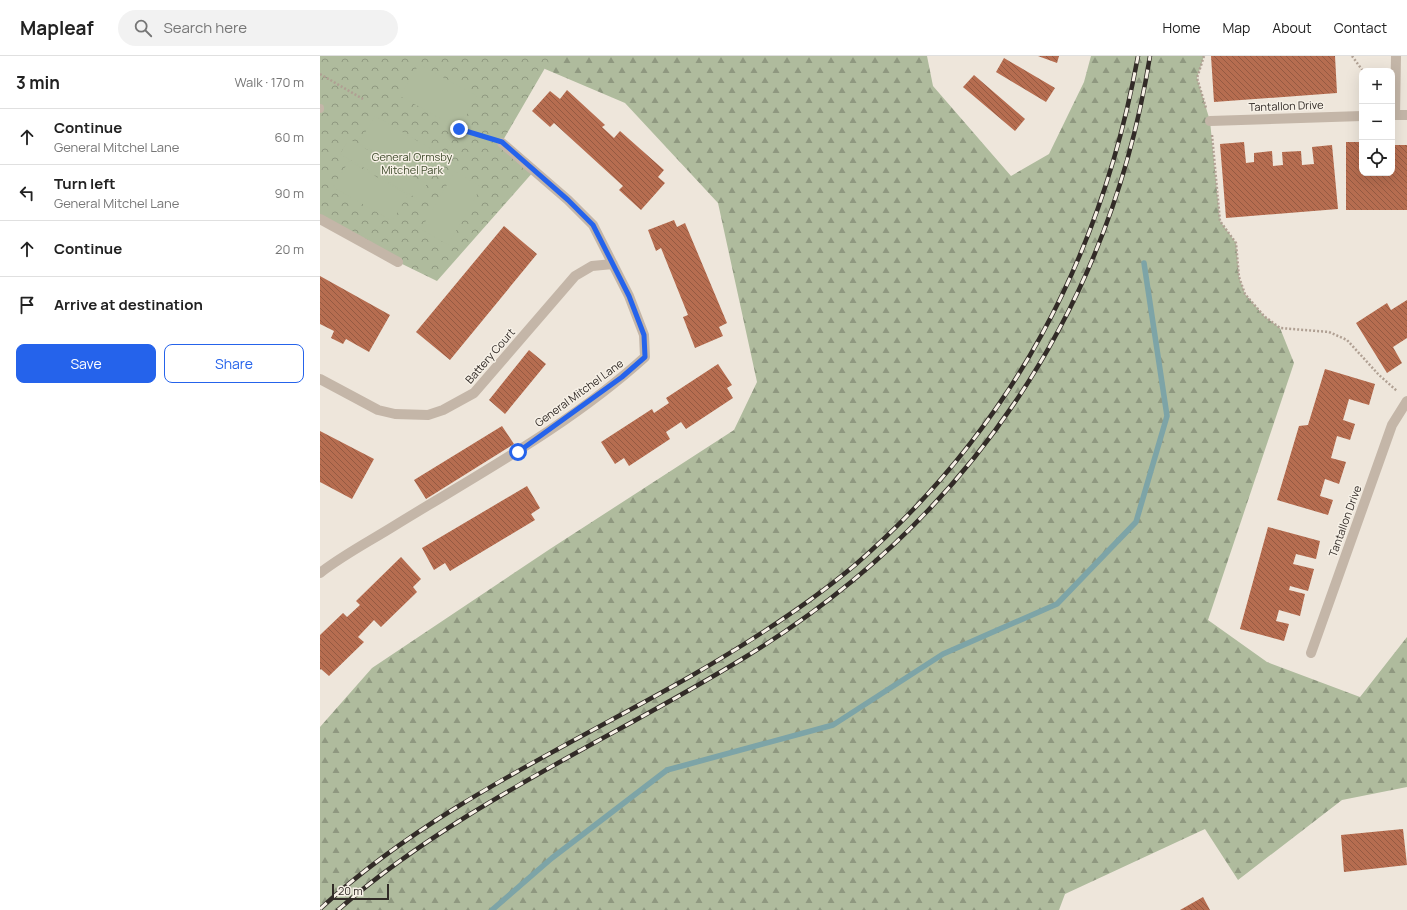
<!DOCTYPE html>
<meta charset="utf-8">
<style>
:root{--surface:#fff;--page:#f2f2f2;--text:#222;--muted:#767676;--line:#e0e0e0;--accent:#2563eb}
body{margin:0;font-family:Manrope,sans-serif;background:var(--page);color:var(--text)}
.controls{position:absolute;right:12px;top:12px;display:grid;overflow:hidden;border-radius:8px;box-shadow:0 4px 16px #0002}
.controls button{width:36px;height:36px;display:grid;place-items:center;padding:0;border:0;border-bottom:1px solid var(--line);background:var(--surface);color:var(--text);font:20px sans-serif}
.scale{position:absolute;left:12px;bottom:10px;width:57px;box-sizing:border-box;padding-left:4px;border:2px solid #322b27;border-top:0;font-size:11px;line-height:14px;white-space:nowrap;color:#322b27;-webkit-text-stroke:3px #f6f0e6;paint-order:stroke}
.stop{position:absolute;width:12px;height:12px;margin:-9px;border:3px solid #2563eb;border-radius:50%;background:#fff}
.stop.end{background:#2563eb;border-color:#fff;box-shadow:0 1px 4px #0008}
.list{margin:0;padding:0;list-style:none}
h2{display:flex;justify-content:space-between;align-items:center;height:52px;margin:0;padding:0 16px;font-size:17px}
h2 small{font-size:13px;font-weight:400;color:var(--muted)}
.list li{display:grid;grid-template-columns:26px 1fr auto;gap:12px;align-items:center;box-sizing:border-box;height:56px;padding:0 16px;border-top:1px solid var(--line)}
.list b{display:block;font-size:15px;white-space:nowrap}
.list p{margin:0;font-size:13px;white-space:nowrap;color:var(--muted)}
.list em{font-size:13px;font-style:normal;color:var(--muted)}
.actions{display:flex;gap:8px;padding:12px 16px}
.actions a{flex:1;padding:9px 0;border:1px solid var(--accent);border-radius:8px;text-align:center;font-size:14px;color:var(--accent)}
.actions .main{background:var(--accent);color:#fff}
.icon{flex:none;width:22px;height:22px;fill:none;stroke:currentColor;stroke-width:2;stroke-linecap:round;stroke-linejoin:round}
.map{position:relative;flex:none;width:1087px;height:854px;overflow:hidden}
header{display:flex;align-items:center;gap:24px;box-sizing:border-box;height:56px;padding:0 20px;background:var(--surface);border-bottom:1px solid var(--line)}
header strong{font-size:19px}
nav{display:flex;gap:22px;margin-inline-start:auto;font-size:14px}
.search{width:280px;height:36px;background:var(--page);display:flex;align-items:center;gap:10px;box-sizing:border-box;padding:0 14px;border-radius:22px;color:var(--muted);font-size:15px}
main{display:flex}
aside{flex:1;background:var(--surface)}
.map>svg:first-child{display:block}
</style>
<header>
<strong>Mapleaf</strong>
<div class="search"><svg class="icon" aria-label="search" viewBox="0 0 24 24"><circle cx="10" cy="10" r="6"/><path d="M15 15l6 6"/></svg>Search here</div>
<nav><a>Home</a><a>Map</a><a>About</a><a>Contact</a></nav>
</header>
<main>
<aside>
<h2>3 min<small>Walk · 170 m</small></h2>
<ul class="list">
<li><svg class="icon" aria-label="ahead" viewBox="0 0 24 24"><path d="M12 20V5M6 11l6-6 6 6"/></svg><div><b>Continue</b><p>General Mitchel Lane</p></div><em>60 m</em></li>
<li><svg class="icon" aria-label="left" viewBox="0 0 24 24"><path d="M17 20v-9H6M10 6l-5 5 5 5"/></svg><div><b>Turn left</b><p>General Mitchel Lane</p></div><em>90 m</em></li>
<li><svg class="icon" aria-label="ahead" viewBox="0 0 24 24"><path d="M12 20V5M6 11l6-6 6 6"/></svg><div><b>Continue</b></div><em>20 m</em></li>
<li><svg class="icon" aria-label="arrive" viewBox="0 0 24 24"><path d="M6 21V4h12l-3 4 3 4H6"/></svg><div><b>Arrive at destination</b></div></li>
</ul>
<div class="actions"><a class="main">Save</a><a>Share</a></div>
</aside>
<div class="map">
<svg width="1087" height="854" viewBox="0 0 1087 854">
<defs>
<pattern id="forest-firs" width="22" height="20" patternUnits="userSpaceOnUse"><rect width="22" height="20" fill="#afbb9d"/><path d="M5 1l3.5 6h-7zM16 11l3.5 6h-7z" fill="#8f9880"/></pattern>
<pattern id="park-crowns" width="20" height="18" patternUnits="userSpaceOnUse"><rect width="20" height="18" fill="#afbb9d"/><path d="M2 6a3 3 0 1 1 6 0M12 15a3 3 0 1 1 6 0" fill="none" stroke="#8f9880"/></pattern>
<pattern id="building-back-hatch" width="6" height="6" patternUnits="userSpaceOnUse"><rect width="6" height="6" fill="#b66d50"/><path d="M-1 5l2 2M0 0l6 6M5-1l2 2" fill="none" stroke="#955a42"/></pattern>
</defs>
<rect width="100%" height="100%" fill="#eee6db"/>
<!-- forest -->
<path fill="url(#forest-firs)" d="M212 0H607L613 30 691 120 729 98 764 26 771 0H884L877 22 890 65 900 165 916 187 919 221 925 238 944 260 960 272 974 307 888 564 947 606 1040 641 1087 581V731L1022 744 918 824 885 773 745 838 739 854H0V671L52 612 230 493 414 374 437 326 398 147 305 47 225 13 211 2Z"/>
<!-- park -->
<path fill="url(#park-crowns)" d="M0 0H232L182 86 214 115 117 225 78 206 0 163Z"/>
<!-- pitch -->
<path fill="#afbb9d" d="M99 8 157 40 139 73 80 40Z
M55 60 113 94 98 120 39 87Z
M29 83 62 102 53 117 20 98Z
M29 105 88 139 72 165 13 131Z
M73 109 107 128 98 143 65 124Z
M135 115 161 131 128 189 101 173Z"/>
<g fill="none" stroke-linecap="round" stroke-linejoin="round">
<!-- stream -->
<path stroke="#7da4a7" stroke-width="5.5" d="M172 854 232 802 347 714 513 669 623 598 737 548 816 466 847 360 824 207"/>
</g>
<!-- building -->
<path fill="url(#building-back-hatch)" d="M718 0H739L737 7Z
M891 0H1015L1017 37 894 46Z
M684 2 735 32 726 46 676 16Z
M654 19 705 63 695 75 643 31Z
M247 34 285 69 282 71 294 82 300 75 344 114 338 121 345 127 321 154 299 134 303 130 234 67 230 71 212 55 230 35 240 43Z
M924 86 926 107 934 106V97L952 95 953 110 963 109 962 96 981 95 982 109 994 108 992 91 1012 89 1018 153 906 162 900 88Z
M1026 86H1042V117H1072L1074 89H1087V154H1026Z
M354 164 357 171 365 167 407 267 399 271 403 280 375 292 363 261 368 259 341 192 336 195 328 174Z
M184 170 217 198 130 304 96 276Z
M0 220 70 259 49 296 26 283 23 288 11 282 14 275 0 268Z
M1087 244V282L1073 291 1082 307 1067 317 1036 267 1067 247 1071 254Z
M209 294 226 308 185 358 169 344Z
M398 308 412 329 407 332 413 342 366 373 361 366 346 376 350 383 309 410 304 402 295 408 281 386 332 353 334 357 349 347 346 342Z
M1005 313 1055 328 1049 349 1029 343 1023 364 1035 368 1030 384 1017 380 1011 402 1026 406 1019 428 1005 423 1000 440 1013 444 1008 459 957 444 979 370 988 369Z
M182 370 194 388 106 443 94 424Z
M0 375 54 403 32 443 0 426Z
M207 430 220 452 211 458 215 464 130 515 125 507 114 514 102 492Z
M948 471 1000 485 996 503 976 498 973 508 994 513 988 535 970 530 969 534 985 538 980 560 959 554 956 565 969 568 964 585 920 573Z
M81 501 101 523 93 531 97 536 61 571 54 564 38 581 44 586 9 620 1 613 0 614V579L23 557 27 561 40 549 36 545Z
M1083 773 1087 809 1024 816 1021 779Z
M883 841 890 854H860Z"/>
<g fill="none" stroke-linecap="round" stroke-linejoin="round">
<!-- path -->
<path stroke="#b0a093" stroke-width="2.5" stroke-dasharray="2 2" stroke-linecap="butt" d="M884 0 877 22 886 52
M1032 0 1043 15
M0 18 43 43
M139 73 169 82
M892 79 900 165 916 187 919 221 925 238 944 260 960 272 1009 276 1027 284 1059 319 1077 335"/>
<!-- lane -->
<path stroke="#c4b6a8" stroke-width="8" d="M0 52V53"/>
<!-- street -->
<path stroke="#c4b6a8" stroke-width="10" d="M1072 59H1087
M1075 59 1076 0
M890 65 1042 60
M0 163 78 206
M0 323 58 354 75 358 108 359 123 354 154 337 255 220 272 210 293 208
M0 517C23 499 50 485 74 470 160 417 250 369 325 301L324 279 309 240 273 169 248 144 182 87
M991 597 1072 369 1087 345"/>
<!-- rail casing -->
<g stroke="#322b27" stroke-width="4.5">
<path id="rail" d="M0 853C108 753 245 692 371 620 428 587 485 551 535 509 691 373 781 203 818 0
M18 854C139 748 291 684 427 600 647 465 789 256 830 0"/>
</g>
<!-- rail -->
<use href="#rail" stroke="#f6f0e6" stroke-width="3" stroke-dasharray="9" stroke-linecap="butt"/>
</g>
<g fill="none" stroke-linecap="round" stroke-linejoin="round">
<!-- route -->
<path stroke="#2563eb" stroke-width="5" d="M139 73 182 86 248 144 273 169 309 240 324 279 325 301 302 321 198 396"/>
</g>
<g text-anchor="middle" stroke-width="3" stroke-linejoin="round" paint-order="stroke">
<!-- street labels -->
<g font-size="11" fill="#322b27" stroke="#f6f0e6">
<text transform="translate(966 50) rotate(-2)" y="4">Tantallon Drive</text>
<text transform="translate(170 300) rotate(-49)" y="4">Battery Court</text>
<text transform="translate(259 337) rotate(-36)" y="4">General Mitchel Lane</text>
<text transform="translate(1025 465) rotate(-70)" y="4">Tantallon Drive</text>
</g>
<!-- park labels -->
<g font-size="11" fill="#414d2e" stroke="#f6f0e6">
<text x="92" y="105">General Ormsby<tspan x="92" dy="13">Mitchel Park</tspan></text>
</g>
</g>
</svg>
<div class="controls">
<button>+</button>
<button>−</button>
<button><svg class="icon" aria-label="locate" viewBox="0 0 24 24"><circle cx="12" cy="12" r="6"/><path d="M12 2v4M12 18v4M2 12h4M18 12h4"/></svg></button>
</div>
<div class="scale">20 m</div>
<div class="stop" style="left:198px;top:396px"></div>
<div class="stop end" style="left:139px;top:73px"></div>
</div>
</main>
